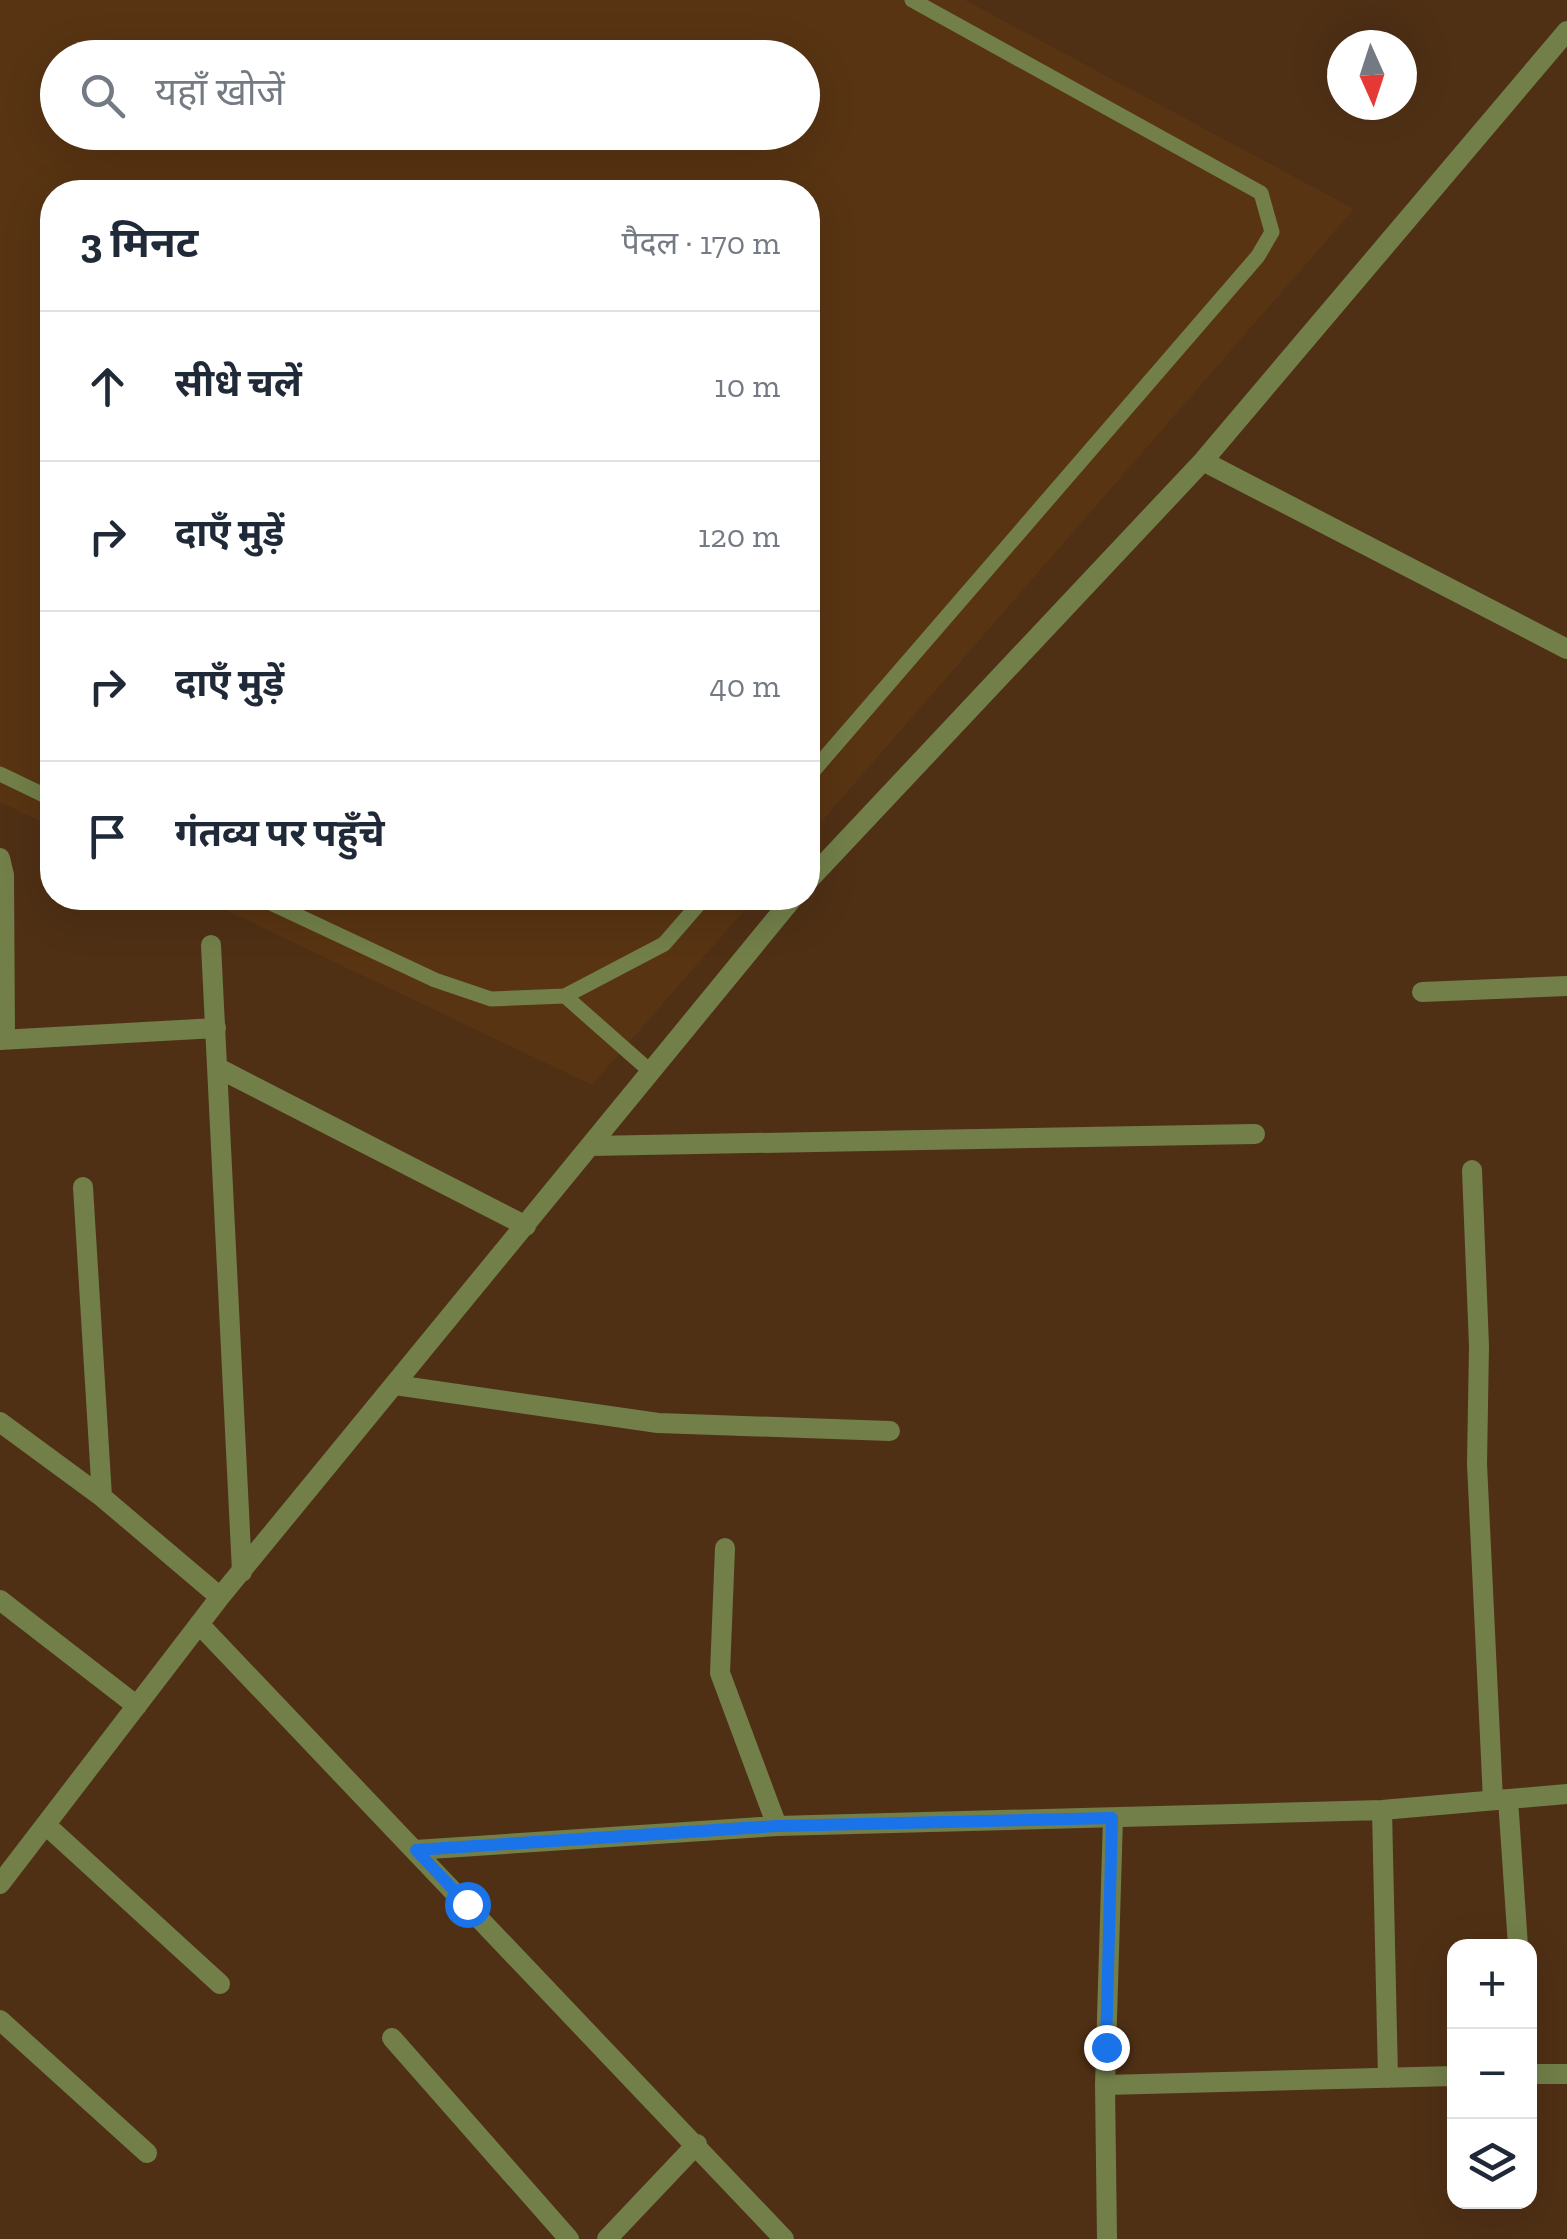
<!DOCTYPE html>
<html lang="hi">
<meta charset="utf-8">
<style>
:root{--surface:#fff;--page:#f6f6f7;--text:#1f2937;--muted:#747a83;--line:#e0e1e3}
body{margin:0;font-family:"Zilla Slab","Noto Sans Devanagari",serif;background:var(--page);color:var(--text)}
.controls{position:absolute;right:30px;bottom:30px;display:grid;overflow:hidden;border-radius:20px;box-shadow:0 10px 40px #0002}
.controls button{width:90px;height:90px;display:grid;place-items:center;padding:0;border:0;border-bottom:2px solid var(--line);background:var(--surface);color:var(--text);font:50px sans-serif}
.compass{position:absolute;left:1327px;top:30px;width:90px;height:90px;border-radius:50%;background:var(--surface);box-shadow:0 10px 40px #0002;rotate:177deg}
.stop{position:absolute;width:30px;height:30px;margin:-22px;border:8px solid #1a73e8;border-radius:50%;background:#fff}
.stop.end{background:#1a73e8;border-color:#fff;box-shadow:0 2px 10px #0008}
.list{margin:0;padding:0;list-style:none}
h2{display:flex;justify-content:space-between;align-items:center;height:130px;margin:0;padding:0 40px;font-size:42px}
h2 small{font-size:32px;font-weight:400;color:var(--muted)}
.list li{display:grid;grid-template-columns:65px 1fr auto;gap:30px;align-items:center;box-sizing:border-box;height:150px;padding:0 40px;border-top:2px solid var(--line)}
.list b{display:block;font-size:38px;white-space:nowrap}
.list em{font-size:32px;font-style:normal;color:var(--muted)}
.icon{flex:none;width:55px;height:55px;fill:none;stroke:currentColor;stroke-width:2;stroke-linecap:round;stroke-linejoin:round}
.map{position:relative;flex:none;width:1567px;height:2239px;overflow:hidden}
.search{position:absolute;background:var(--surface);box-shadow:0 10px 40px #0002;left:40px;top:40px;width:780px;height:110px;display:flex;align-items:center;gap:25px;box-sizing:border-box;padding:0 35px;border-radius:55px;color:var(--muted);font-size:38px}
.panel{position:absolute;background:var(--surface);box-shadow:0 10px 40px #0002;left:40px;top:180px;width:780px;height:730px;border-radius:40px}
.map>svg:first-child{display:block}
</style>
<div class="map">
<svg width="1567" height="2239" viewBox="0 0 1567 2239">
<rect width="100%" height="100%" fill="#4f3015"/>
<!-- built -->
<path fill="#583412" fill-rule="evenodd" d="M0 0H965L1354 209 808 837V192H52V827L0 802ZM58 58H802V132H58Z
M200 898H755L592 1085Z"/>
<g fill="none" stroke-linecap="round" stroke-linejoin="round">
<!-- service -->
<path stroke="#727f49" stroke-width="15" d="M0 774 52 799
M808 777 1258 256 1272 232 1261 193 912 0
M260 898 435 980 491 999 565 996 664 944 704 898
M565 996 650 1071"/>
<!-- minor -->
<path stroke="#727f49" stroke-width="20" d="M1203 461 1567 649
M0 858 4 875 5 1039
M808 881 1203 461 1567 31
M211 945 242 1572
M1422 992 1567 986
M0 1040 216 1028
M218 1068 526 1226
M590 1146 1255 1134
M1472 1170 1479 1346 1477 1464 1493 1800
M83 1187 102 1497
M395 1385 658 1423 890 1431
M0 1422 102 1497 220 1597 793 898
M725 1548 720 1673 777 1826
M0 1600 137 1706
M199 1624 784 2239
M1508 1799 1518 1946
M1382 1810 1388 2078
M46 1825 220 1984
M415 1850 777 1826 1382 1810 1567 1794
M0 1884 220 1597
M0 2020 147 2153
M392 2038 569 2239
M1530 2074H1567
M1105 2085 1454 2076
M607 2239 697 2144
M1107 2239 1105 2085 1113 1818"/>
</g>
<g fill="none" stroke-linecap="round" stroke-linejoin="round">
<!-- route -->
<path stroke="#1a73e8" stroke-width="12" d="M467 1904 416 1850 777 1826 1112 1818 1106 2047"/>
</g>
</svg>
<div class="controls">
<button>+</button>
<button>−</button>
<button><svg class="icon" aria-label="layers" viewBox="0 0 24 24"><path d="M12 4l9 5-9 5-9-5zM3 14l9 5 9-5"/></svg></button>
</div>
<svg class="compass" viewBox="-18 -18 36 36"><path d="M0-13l5 13h-10z" fill="#e53935"/><path d="M0 13l5-13h-10z" fill="#747a83"/></svg>
<div class="stop" style="left:467px;top:1904px"></div>
<div class="stop end" style="left:1106px;top:2047px"></div>
<div class="search"><svg class="icon" aria-label="search" viewBox="0 0 24 24"><circle cx="10" cy="10" r="6"/><path d="M15 15l6 6"/></svg>यहाँ खोजें</div>
<section class="panel">
<h2>3 मिनट<small>पैदल · 170 m</small></h2>
<ul class="list">
<li><svg class="icon" aria-label="ahead" viewBox="0 0 24 24"><path d="M12 20V5M6 11l6-6 6 6"/></svg><div><b>सीधे चलें</b></div><em>10 m</em></li>
<li><svg class="icon" aria-label="right" viewBox="0 0 24 24"><path d="M7 20v-9h11M14 6l5 5-5 5"/></svg><div><b>दाएँ मुड़ें</b></div><em>120 m</em></li>
<li><svg class="icon" aria-label="right" viewBox="0 0 24 24"><path d="M7 20v-9h11M14 6l5 5-5 5"/></svg><div><b>दाएँ मुड़ें</b></div><em>40 m</em></li>
<li><svg class="icon" aria-label="arrive" viewBox="0 0 24 24"><path d="M6 21V4h12l-3 4 3 4H6"/></svg><div><b>गंतव्य पर पहुँचे</b></div></li>
</ul>
</section>
</div>
